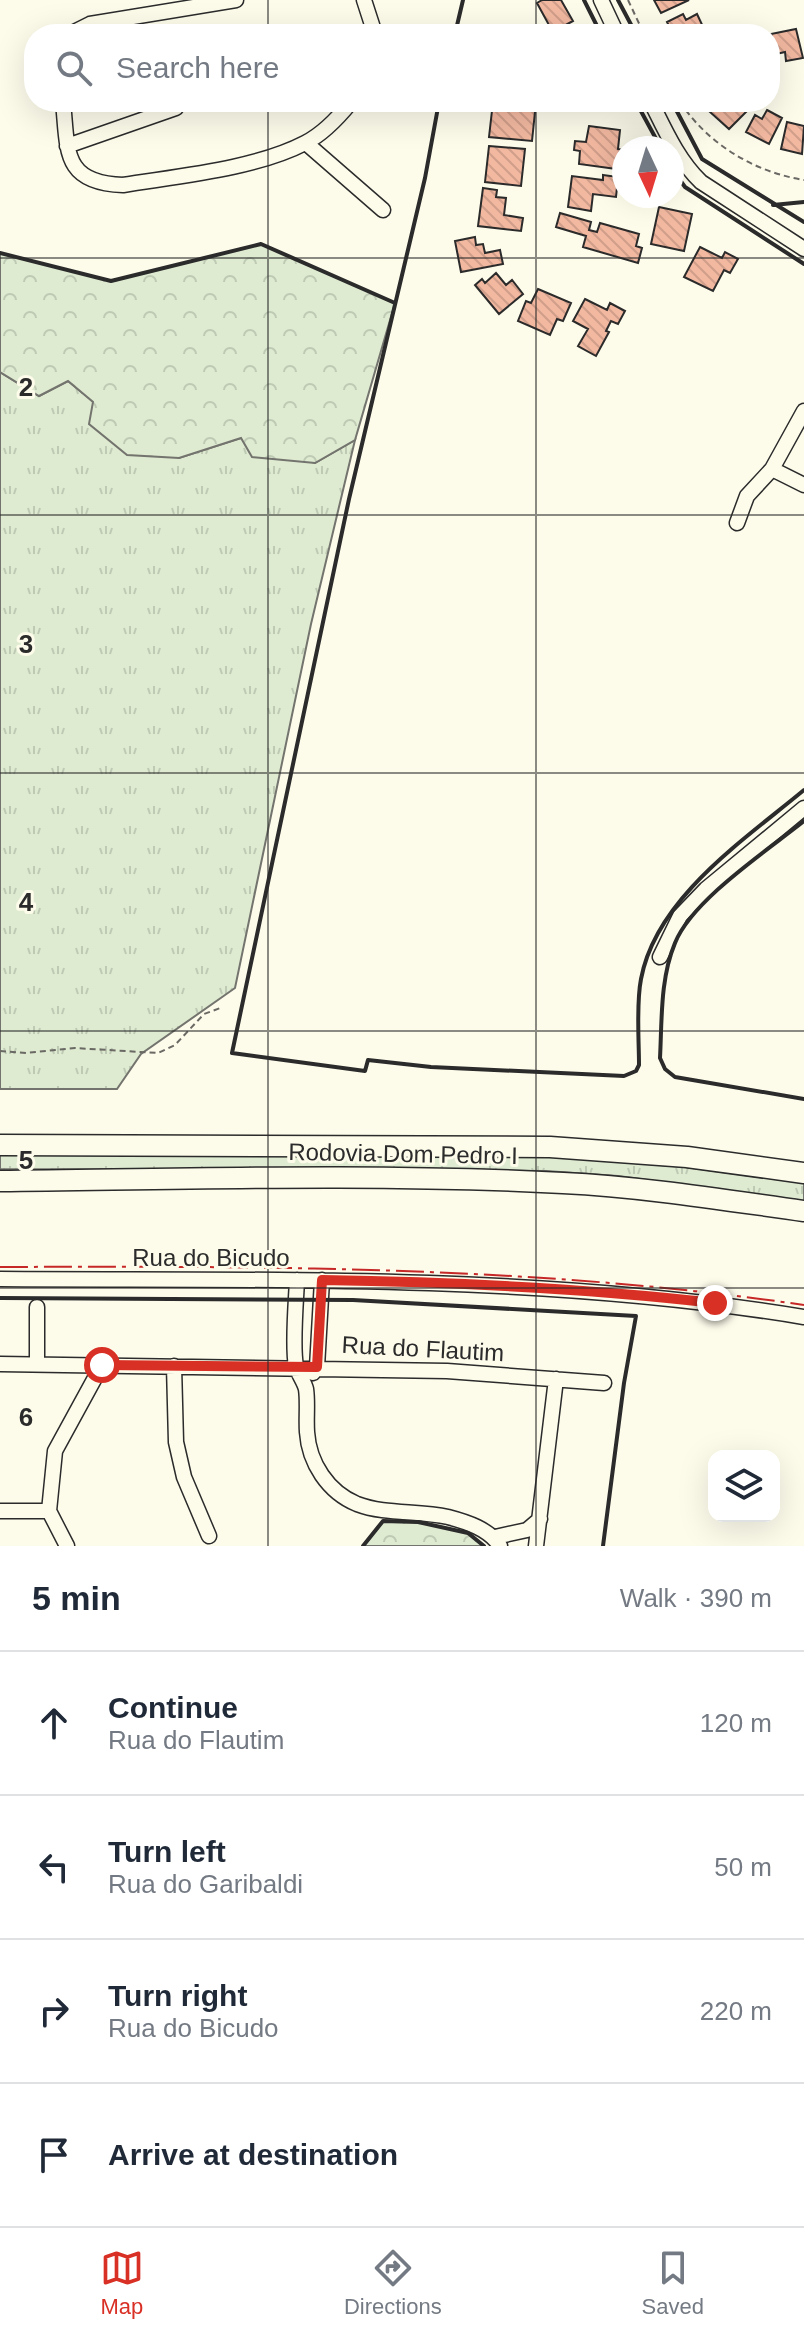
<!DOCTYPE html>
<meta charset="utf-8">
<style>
:root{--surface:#fff;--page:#f6f6f7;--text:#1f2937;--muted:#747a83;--line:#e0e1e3;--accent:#d93025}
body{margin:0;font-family:Arial,sans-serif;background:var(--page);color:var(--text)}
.controls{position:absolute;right:24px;bottom:24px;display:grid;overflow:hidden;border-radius:16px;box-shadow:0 8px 32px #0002}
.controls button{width:72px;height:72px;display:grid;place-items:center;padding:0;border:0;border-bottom:2px solid var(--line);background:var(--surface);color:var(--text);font:40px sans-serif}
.compass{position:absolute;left:612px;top:136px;width:72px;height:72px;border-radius:50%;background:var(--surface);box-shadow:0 8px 32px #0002;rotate:176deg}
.stop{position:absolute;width:24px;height:24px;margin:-18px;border:6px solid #d93025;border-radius:50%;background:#fff}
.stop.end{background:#d93025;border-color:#fff;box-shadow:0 2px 8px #0008}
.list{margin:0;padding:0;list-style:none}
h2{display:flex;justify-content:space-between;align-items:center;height:104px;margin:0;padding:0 32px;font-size:34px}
h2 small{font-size:26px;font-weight:400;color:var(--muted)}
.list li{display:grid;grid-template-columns:52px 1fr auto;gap:24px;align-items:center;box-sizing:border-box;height:144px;padding:0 32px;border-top:2px solid var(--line)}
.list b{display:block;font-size:30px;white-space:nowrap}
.list p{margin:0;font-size:26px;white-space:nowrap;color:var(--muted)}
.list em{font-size:26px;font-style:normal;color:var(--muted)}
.icon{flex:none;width:44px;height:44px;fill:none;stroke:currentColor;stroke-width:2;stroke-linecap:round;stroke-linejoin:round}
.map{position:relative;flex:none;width:804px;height:1546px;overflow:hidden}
.search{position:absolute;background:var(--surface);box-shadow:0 8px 32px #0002;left:24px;right:24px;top:24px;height:88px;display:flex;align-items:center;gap:20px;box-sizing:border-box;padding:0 28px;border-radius:32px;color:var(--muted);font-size:30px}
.sheet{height:680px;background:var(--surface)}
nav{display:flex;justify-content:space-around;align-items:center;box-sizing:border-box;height:112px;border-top:2px solid var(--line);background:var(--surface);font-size:22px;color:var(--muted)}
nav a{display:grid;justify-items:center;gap:4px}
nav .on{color:var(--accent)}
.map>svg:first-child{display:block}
</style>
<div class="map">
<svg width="804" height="1546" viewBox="0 0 804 1546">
<defs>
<pattern id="grass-tufts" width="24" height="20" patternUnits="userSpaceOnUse" patternTransform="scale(2)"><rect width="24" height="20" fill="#deebd1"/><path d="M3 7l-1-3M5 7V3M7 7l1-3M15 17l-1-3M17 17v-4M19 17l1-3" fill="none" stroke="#bfcab4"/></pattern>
<pattern id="forest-crowns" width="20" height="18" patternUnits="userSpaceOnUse" patternTransform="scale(2)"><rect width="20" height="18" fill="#deebd1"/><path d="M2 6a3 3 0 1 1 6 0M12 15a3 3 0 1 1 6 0" fill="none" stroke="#bfcab4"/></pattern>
<pattern id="building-back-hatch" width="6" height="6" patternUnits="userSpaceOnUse" patternTransform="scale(2)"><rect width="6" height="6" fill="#f2b8a0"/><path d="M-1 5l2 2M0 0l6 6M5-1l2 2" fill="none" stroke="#d09e8a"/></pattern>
</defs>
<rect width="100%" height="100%" fill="#fdfbea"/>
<!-- grass -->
<path fill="url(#grass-tufts)" stroke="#74746e" stroke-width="2" d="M0 372 39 396 68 381 94 402 179 458 241 438 315 463 355 440 311 624 235 988 141 1054 117 1089H0Z
M127 1154 546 1156 685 1167 804 1183V1201L618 1176 546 1171 0 1169V1155Z"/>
<!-- forest -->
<path fill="url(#forest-crowns)" stroke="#74746e" stroke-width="2" d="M261 244 395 303 355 440 315 463 252 457 241 438 179 458 127 455 89 424 93 402 68 381 39 396 0 372V253L112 281Z
M383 1521 418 1522 468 1533 484 1546H363Z"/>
<!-- building -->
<path fill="url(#building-back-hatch)" stroke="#2b2b2b" stroke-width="2" d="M542 0H561L573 21 549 34 545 27 549 25 537 3Z
M654 0H689L661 13Z
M683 14 686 20 697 14 705 31 699 34H673L667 22Z
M796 29 803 58 786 61 785 52 776 54 771 34Z
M493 102H509L508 109 526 111V102H536L532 141 489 137Z
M719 102H749L744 108 747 111 729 129 710 112Z
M767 110 782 118 769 144 746 132 755 115 762 119Z
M787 122 804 126 802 154 781 149Z
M589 126 620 130 618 149 624 150V170L579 164 580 151 574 150 575 141 586 142Z
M489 146 525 149 521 186 485 182Z
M603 175 618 177 616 197 593 194 591 211 568 207 572 176 603 180Z
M483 188 497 190 496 197 506 198 504 215 523 218 521 231 478 226Z
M659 207 692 214 684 251 651 244Z
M560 213 591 222 589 230 597 232 600 223 639 234 636 246 642 248 638 263 583 247 586 236 556 227Z
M475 237 476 245 483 244 485 253 500 250 503 264 461 272 455 241Z
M700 247 722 258 725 252 738 259 730 273 724 270 713 291 684 277Z
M496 273 506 285 512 280 523 294 499 314 475 285 482 279 485 283Z
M538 289 571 303 563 321 557 319 550 335 518 321 526 301 531 303Z
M585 299 607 310 610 303 625 311 618 324 611 321 606 331 609 332 596 356 578 346 588 329 573 321Z"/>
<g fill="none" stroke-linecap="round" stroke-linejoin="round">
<!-- minor casing -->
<g stroke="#2b2b2b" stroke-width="17">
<path id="minor" d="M364 0 375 34
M601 0 617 34
M70 34 90 24 236 0
M63 102C68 150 62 183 123 185 178 176 255 169 305 143 323 134 338 118 351 102
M651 102C665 130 678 160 701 182L804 249
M306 143 383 210
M67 146 176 108
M804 411 772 469 804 485
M737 523 747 496 772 469
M660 957 680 916 706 889 804 808
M0 1279C269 1281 538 1273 804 1317
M297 1280C296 1302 292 1346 296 1366 298 1374 304 1381 306 1389 308 1402 306 1418 307 1432 309 1463 328 1492 357 1504 386 1515 418 1510 448 1517 467 1522 489 1529 500 1546
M37 1307V1364
M0 1364 447 1371 604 1383
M174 1366 176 1442 184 1477 209 1536
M313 1373 317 1367 322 1280
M0 1511H49
M495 1537 527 1530 540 1519
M67 1546 49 1511 55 1451 102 1365
M536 1546 556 1379"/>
</g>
<!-- highway casing -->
<g stroke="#2b2b2b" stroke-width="23">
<path id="highway" d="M0 1145 550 1147 687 1157 804 1173
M0 1181C188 1179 376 1173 563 1183 644 1187 724 1200 804 1211"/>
</g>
<!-- path -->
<path stroke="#6a6964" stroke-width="2" stroke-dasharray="6 4" stroke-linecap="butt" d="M628 0 644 34
M680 102C708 144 754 172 804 180
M0 1051 26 1053 75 1048 158 1053 175 1045 204 1014 223 1007"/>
<!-- minor -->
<use href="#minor" stroke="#fdfbea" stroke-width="14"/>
<!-- highway -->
<use href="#highway" stroke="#fdfbea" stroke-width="20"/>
<!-- wall -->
<path stroke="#2b2b2b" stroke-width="4" d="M584 0 601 34
M618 0 636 34
M455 34 463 0
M439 102 425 178 349 499 232 1053 365 1071 368 1060 431 1067 624 1076 636 1071 639 1065C639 1039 636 1004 641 979 656 898 744 840 804 790
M636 102 661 148
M672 102 702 159 804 222
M672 169 685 187 804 264
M773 205 804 202
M0 253 111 281 261 244 395 303
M804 821C768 850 692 900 675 943 660 979 662 1020 660 1058L665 1069 675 1077 804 1099
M0 1298 353 1300 636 1316 624 1383 603 1546
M363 1546 383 1521 418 1522 468 1533 484 1546"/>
<!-- power -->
<path stroke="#c62828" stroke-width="2" stroke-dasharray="28 6 4 6" stroke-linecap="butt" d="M0 1267C268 1266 538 1266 804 1305"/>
</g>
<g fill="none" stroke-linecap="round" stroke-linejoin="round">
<!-- route -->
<path stroke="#d93025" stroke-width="10" d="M102 1365 317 1367 322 1280C454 1282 584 1288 715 1303"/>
</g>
<!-- grid -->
<path fill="none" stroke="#2b2b2b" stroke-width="2" stroke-opacity="0.55" d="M268 0V34M536 0V34M268 102V1546M536 102V1546M0 258H804M0 515H804M0 773H804M0 1031H804M0 1288H804"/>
<g text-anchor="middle" stroke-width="6" stroke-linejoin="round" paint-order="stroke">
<!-- street labels -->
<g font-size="24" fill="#2b2b2b" stroke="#fdfbea">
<text transform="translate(403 1154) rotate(1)" y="8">Rodovia Dom Pedro I</text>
<text x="211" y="1266">Rua do Bicudo</text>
<text transform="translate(423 1349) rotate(3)" y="8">Rua do Flautim</text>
</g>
</g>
<g font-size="26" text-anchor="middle" font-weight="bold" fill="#2b2b2b" stroke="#fdfbea" stroke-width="6" stroke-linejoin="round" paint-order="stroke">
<text x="26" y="396">2</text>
<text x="26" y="653">3</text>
<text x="26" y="911">4</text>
<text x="26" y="1169">5</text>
<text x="26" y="1426">6</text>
</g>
</svg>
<div class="controls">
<button><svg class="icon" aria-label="layers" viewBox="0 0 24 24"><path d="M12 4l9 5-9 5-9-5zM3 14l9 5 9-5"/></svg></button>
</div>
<svg class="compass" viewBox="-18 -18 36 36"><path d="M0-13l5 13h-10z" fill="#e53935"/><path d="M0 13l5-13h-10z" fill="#747a83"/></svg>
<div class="stop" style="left:102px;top:1365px"></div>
<div class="stop end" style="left:715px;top:1303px"></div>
<div class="search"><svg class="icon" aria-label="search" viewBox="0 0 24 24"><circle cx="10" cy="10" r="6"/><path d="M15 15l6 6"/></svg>Search here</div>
</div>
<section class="sheet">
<h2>5 min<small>Walk · 390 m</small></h2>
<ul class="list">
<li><svg class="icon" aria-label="ahead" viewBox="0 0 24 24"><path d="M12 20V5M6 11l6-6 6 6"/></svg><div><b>Continue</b><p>Rua do Flautim</p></div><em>120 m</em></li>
<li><svg class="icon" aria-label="left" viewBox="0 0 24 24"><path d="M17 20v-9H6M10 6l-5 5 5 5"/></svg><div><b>Turn left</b><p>Rua do Garibaldi</p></div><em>50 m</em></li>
<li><svg class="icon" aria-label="right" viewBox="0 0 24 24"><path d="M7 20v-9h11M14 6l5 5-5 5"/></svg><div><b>Turn right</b><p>Rua do Bicudo</p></div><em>220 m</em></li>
<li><svg class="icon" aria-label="arrive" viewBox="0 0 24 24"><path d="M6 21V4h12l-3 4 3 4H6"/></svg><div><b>Arrive at destination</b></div></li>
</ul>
</section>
<nav>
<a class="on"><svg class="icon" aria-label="map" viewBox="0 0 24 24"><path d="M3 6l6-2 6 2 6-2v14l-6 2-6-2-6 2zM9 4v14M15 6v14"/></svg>Map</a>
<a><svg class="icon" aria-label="directions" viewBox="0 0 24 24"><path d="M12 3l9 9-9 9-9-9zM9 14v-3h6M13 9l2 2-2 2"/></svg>Directions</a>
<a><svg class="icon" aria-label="saved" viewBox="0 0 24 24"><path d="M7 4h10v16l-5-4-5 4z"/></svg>Saved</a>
</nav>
